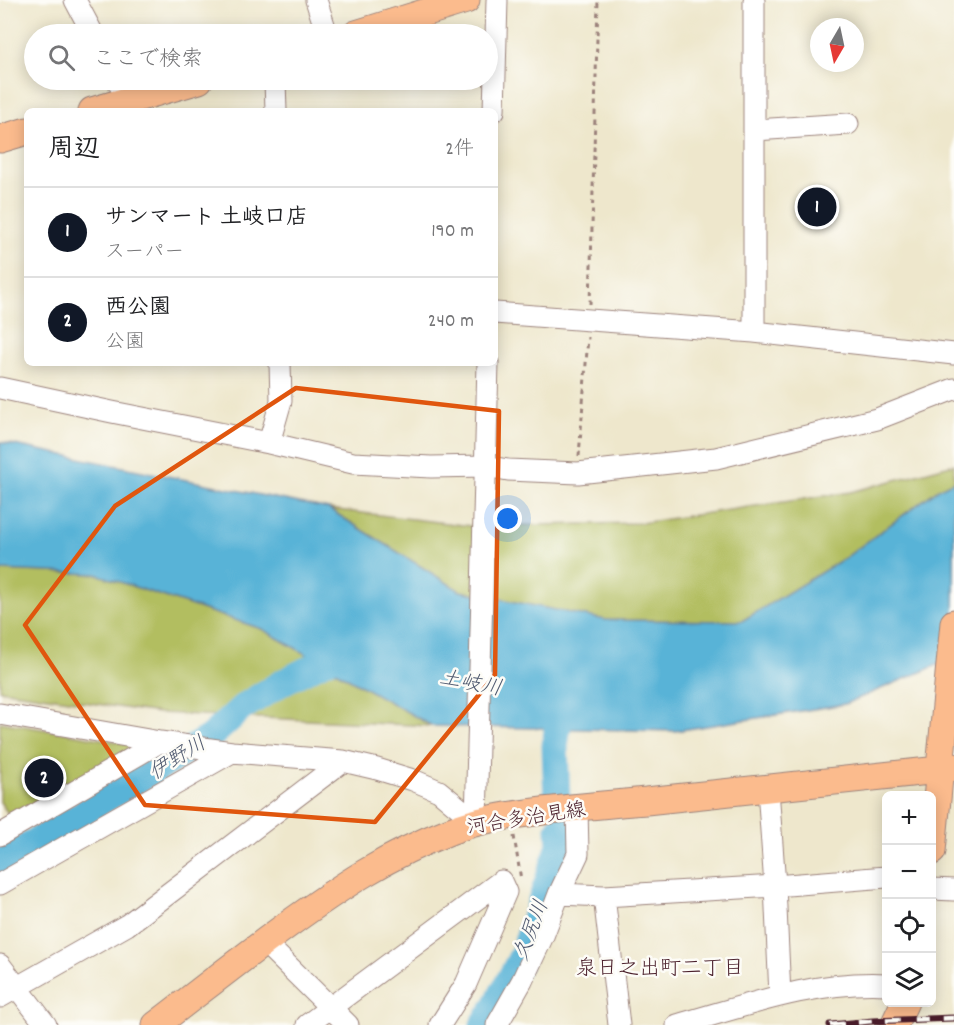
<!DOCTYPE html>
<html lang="ja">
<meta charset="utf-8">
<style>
:root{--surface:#fff;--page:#f2f2f2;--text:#202124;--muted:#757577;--line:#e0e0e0;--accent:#111827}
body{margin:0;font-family:Dekko,"Klee One",sans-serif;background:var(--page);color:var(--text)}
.controls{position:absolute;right:18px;bottom:18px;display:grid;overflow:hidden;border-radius:9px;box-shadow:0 3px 15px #0003}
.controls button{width:54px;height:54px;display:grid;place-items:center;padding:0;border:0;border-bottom:2px solid var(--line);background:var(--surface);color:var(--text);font:30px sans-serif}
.compass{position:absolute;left:810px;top:18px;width:54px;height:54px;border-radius:50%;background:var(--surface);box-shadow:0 3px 15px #0003;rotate:189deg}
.you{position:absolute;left:508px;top:519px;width:21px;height:21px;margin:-15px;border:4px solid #fff;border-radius:50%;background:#1a73e8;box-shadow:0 0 0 9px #1a73e833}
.badge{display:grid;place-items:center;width:39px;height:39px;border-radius:50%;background:var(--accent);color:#fff;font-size:20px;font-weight:700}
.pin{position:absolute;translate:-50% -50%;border:3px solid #fff;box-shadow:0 2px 6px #0006}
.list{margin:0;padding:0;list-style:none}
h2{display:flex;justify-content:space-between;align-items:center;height:78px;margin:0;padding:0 24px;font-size:26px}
h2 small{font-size:20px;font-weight:400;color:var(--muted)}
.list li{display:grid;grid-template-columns:39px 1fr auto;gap:18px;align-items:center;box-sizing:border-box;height:90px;padding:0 24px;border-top:2px solid var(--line)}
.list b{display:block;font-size:22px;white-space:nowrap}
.list p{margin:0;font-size:20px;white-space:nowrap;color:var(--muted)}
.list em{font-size:20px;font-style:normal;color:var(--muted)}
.icon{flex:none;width:33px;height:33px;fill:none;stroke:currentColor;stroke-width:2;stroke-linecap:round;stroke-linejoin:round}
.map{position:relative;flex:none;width:954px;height:1025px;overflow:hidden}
.search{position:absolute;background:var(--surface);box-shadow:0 3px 15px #0003;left:24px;top:24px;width:474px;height:66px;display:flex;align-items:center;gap:15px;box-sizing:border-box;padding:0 21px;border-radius:33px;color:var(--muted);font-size:22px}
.panel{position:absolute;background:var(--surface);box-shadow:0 3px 15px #0003;left:24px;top:108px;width:474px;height:258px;border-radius:9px}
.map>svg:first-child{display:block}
</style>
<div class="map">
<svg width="954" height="1025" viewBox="0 0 954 1025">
<rect width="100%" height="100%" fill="#fdfcf7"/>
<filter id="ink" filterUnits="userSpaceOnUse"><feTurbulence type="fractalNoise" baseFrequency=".0167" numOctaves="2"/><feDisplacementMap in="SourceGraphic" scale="12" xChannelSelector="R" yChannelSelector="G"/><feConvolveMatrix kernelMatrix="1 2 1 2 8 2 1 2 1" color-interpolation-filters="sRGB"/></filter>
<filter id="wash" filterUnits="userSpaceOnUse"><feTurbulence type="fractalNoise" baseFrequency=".008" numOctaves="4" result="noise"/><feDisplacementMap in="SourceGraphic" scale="24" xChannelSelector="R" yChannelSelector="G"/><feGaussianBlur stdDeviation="1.35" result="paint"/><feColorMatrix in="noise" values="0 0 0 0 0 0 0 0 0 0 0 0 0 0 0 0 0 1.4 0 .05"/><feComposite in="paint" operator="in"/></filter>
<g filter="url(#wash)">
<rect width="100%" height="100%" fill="#eee7cc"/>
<!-- green -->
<path fill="#b2be60" stroke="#7e6e46" stroke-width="1.5" d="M954 464V481L940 488 845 558 742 621 606 620 460 591 329 509 471 526 641 523 851 492Z
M0 570 96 574 262 629 432 726 159 713 0 690Z
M0 722 131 744 128 754 14 822 0 802Z"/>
<!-- water -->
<path fill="#59b3d7" stroke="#526981" stroke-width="1.5" d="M0 442 329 509 460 591 606 620 742 621 845 558 940 488 954 481V658L845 704 675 731 432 726 262 629 96 574 0 570Z"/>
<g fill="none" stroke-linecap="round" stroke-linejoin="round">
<!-- river -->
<path stroke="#59b3d7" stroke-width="27" d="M557 802 555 746 562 694
M0 862 174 759 210 737 243 707 283 682 350 648
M483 1025 494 1009 523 954 560 845 559 829"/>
</g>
</g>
<g filter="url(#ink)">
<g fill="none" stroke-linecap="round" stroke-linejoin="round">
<!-- minor casing -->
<g stroke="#9c837c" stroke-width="23">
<path id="minor" d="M75 0 93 34
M316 0 327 34
M754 0V332
M117 80 128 100
M275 80 276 111
M494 111 497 0
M754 130 848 124
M495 313 754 332 954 354
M0 388 112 412 269 443 353 463 431 467 485 466 508 470 578 473 716 458 877 419 954 389
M269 443 281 401 280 363
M0 714 160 742 232 752 343 761 377 769 413 780 439 791 476 822
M768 789 775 886 780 996
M476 822 488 363
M0 835 160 742
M0 884 232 752
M932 889 954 890
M559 894 604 896 775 886 886 877
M604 896 619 1025
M264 942 348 1025
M0 965 46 1025
M0 997 127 925 343 761
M307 1025 501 881 506 892 466 984 440 1025
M497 1025 522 981 543 936 559 894 578 854 577 807
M677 1025C745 1006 815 980 886 984"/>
</g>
<!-- major casing -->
<g stroke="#9c837c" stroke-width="29">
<path id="major" d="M356 34 466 0
M92 111 199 80
M0 139 27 131
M932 851 954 623
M156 1025C199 992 242 958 286 926 340 887 388 855 450 831 480 819 511 815 543 811 577 807 612 804 646 801 744 791 842 781 939 770L954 767
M894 1025 905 1002"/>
</g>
<!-- path -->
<path stroke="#9c837c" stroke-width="3" stroke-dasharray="4.5 4.5" stroke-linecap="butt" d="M590 304 598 0
M579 456 588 337
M514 836 521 880"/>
<!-- minor -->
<use href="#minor" stroke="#fff" stroke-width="21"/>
<!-- major -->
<use href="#major" stroke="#fbbb8d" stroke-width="27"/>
<!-- rail casing -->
<g stroke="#4a1f2b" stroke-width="7">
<path id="rail" d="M830 1025 873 1021 954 1018"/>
</g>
<!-- rail -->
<use href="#rail" stroke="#fdfcf7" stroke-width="4.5" stroke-dasharray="14" stroke-linecap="butt"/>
</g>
</g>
<!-- marked area -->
<path fill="none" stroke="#e0560e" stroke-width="4.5" stroke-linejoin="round" d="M296 388 499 411 495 675 375 822 145 805 25 625 115 506Z"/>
<g text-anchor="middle" stroke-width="5" stroke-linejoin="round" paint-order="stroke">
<!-- street labels -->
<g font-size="20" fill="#4a1f2b" stroke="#fdfcf7">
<text transform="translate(526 817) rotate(-9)" y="7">河合多治見線</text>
</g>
<!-- water labels -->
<g font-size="21" font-style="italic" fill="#505a70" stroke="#fdfcf7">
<text transform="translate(471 682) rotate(11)" y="7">土岐川</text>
<text transform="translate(177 757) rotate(-32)" y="7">伊野川</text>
<text transform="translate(530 930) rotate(-69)" y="7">久尻川</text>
</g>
<!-- neighbourhood labels -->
<g font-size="21" fill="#4a1f2b" stroke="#fdfcf7">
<text x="660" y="974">泉日之出町二丁目</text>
</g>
</g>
</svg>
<div class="controls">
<button>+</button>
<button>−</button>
<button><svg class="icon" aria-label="locate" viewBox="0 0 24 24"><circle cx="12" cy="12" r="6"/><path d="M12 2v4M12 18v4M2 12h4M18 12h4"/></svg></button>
<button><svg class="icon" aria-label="layers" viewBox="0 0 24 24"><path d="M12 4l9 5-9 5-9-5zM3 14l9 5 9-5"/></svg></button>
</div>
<svg class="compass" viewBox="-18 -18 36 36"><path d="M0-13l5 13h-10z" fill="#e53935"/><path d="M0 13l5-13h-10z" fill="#757577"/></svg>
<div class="you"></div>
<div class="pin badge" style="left:817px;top:207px">1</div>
<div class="pin badge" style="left:44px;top:778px">2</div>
<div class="search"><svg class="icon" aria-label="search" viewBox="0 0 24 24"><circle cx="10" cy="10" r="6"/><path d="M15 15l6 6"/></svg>ここで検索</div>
<section class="panel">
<h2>周辺<small>2件</small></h2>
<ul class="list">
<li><span class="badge">1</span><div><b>サンマート 土岐口店</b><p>スーパー</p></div><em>190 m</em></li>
<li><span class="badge">2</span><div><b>西公園</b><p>公園</p></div><em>240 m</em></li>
</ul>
</section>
</div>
